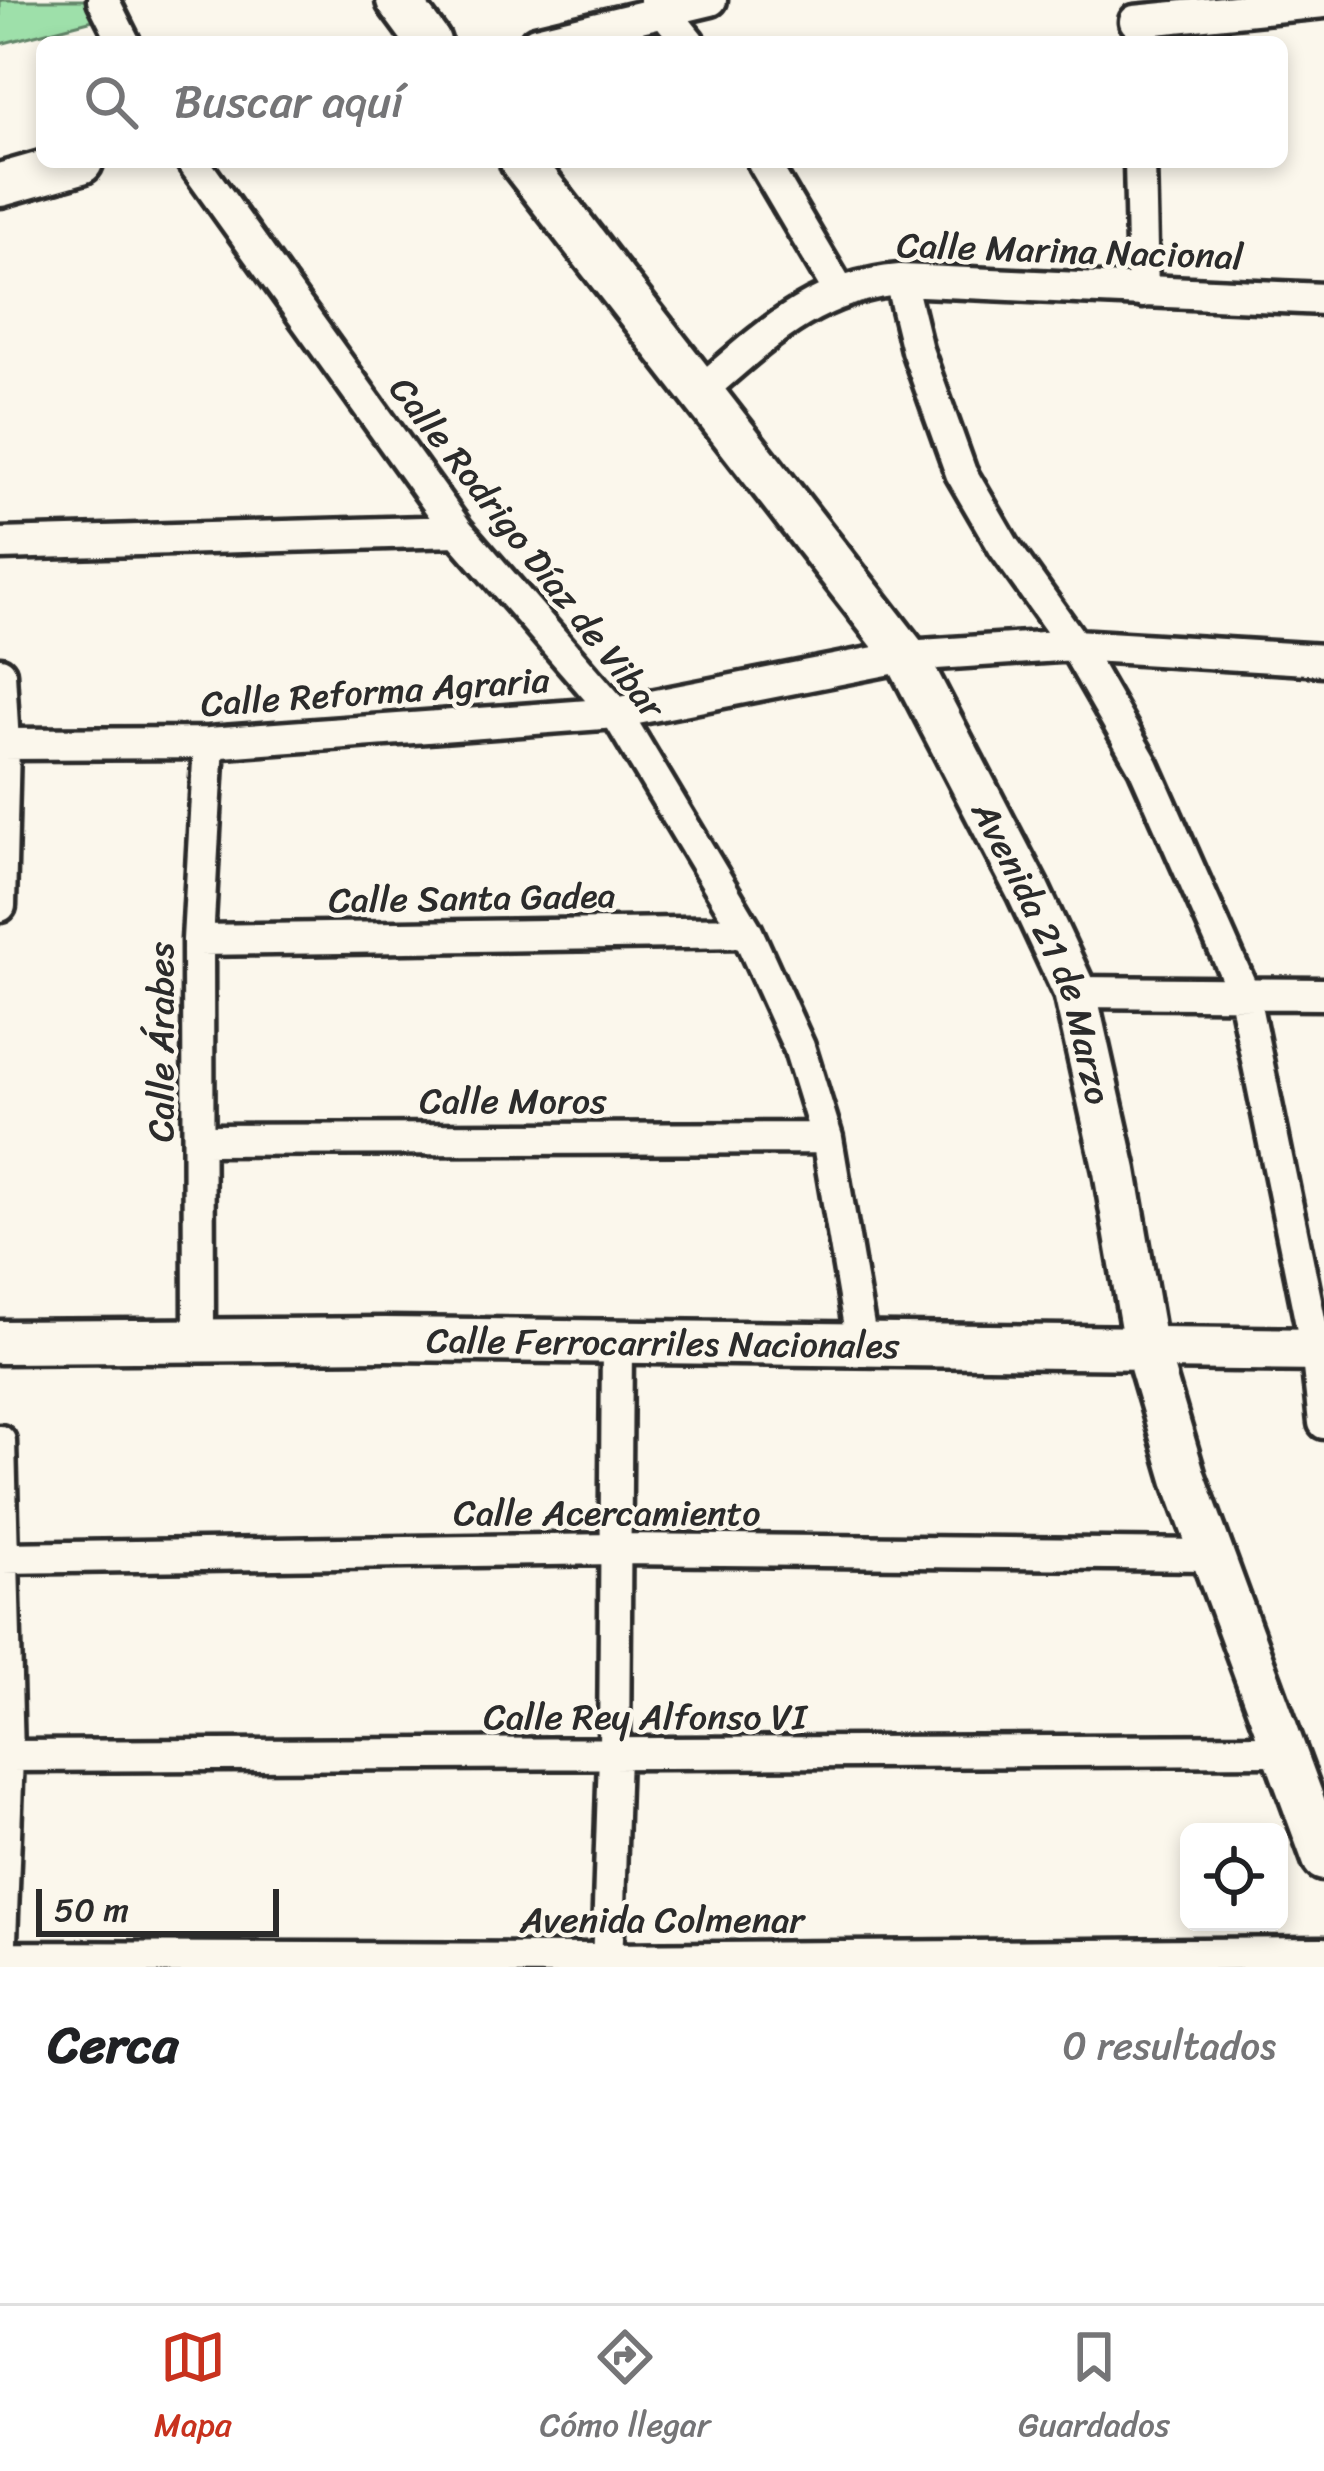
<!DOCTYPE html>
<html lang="es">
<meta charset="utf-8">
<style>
:root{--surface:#fff;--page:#f2f2f2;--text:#202124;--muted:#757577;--line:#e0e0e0;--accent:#c8321e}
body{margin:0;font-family:Sriracha,sans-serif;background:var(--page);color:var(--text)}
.controls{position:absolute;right:36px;bottom:36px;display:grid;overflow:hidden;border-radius:18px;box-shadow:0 6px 18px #0003}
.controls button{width:108px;height:108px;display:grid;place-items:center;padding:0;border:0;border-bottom:3px solid var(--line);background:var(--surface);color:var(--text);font:60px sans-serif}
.scale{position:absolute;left:36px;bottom:30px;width:243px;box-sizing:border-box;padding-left:12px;border:6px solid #2b2b2b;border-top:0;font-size:33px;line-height:42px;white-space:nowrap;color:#2b2b2b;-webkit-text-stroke:9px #fbf7ec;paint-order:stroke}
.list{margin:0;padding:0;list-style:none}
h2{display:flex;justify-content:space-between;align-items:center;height:156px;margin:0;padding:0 48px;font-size:51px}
h2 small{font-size:39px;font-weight:400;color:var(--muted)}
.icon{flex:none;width:66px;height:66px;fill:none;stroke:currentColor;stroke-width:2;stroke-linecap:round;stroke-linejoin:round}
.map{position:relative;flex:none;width:1324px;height:1967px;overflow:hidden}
.search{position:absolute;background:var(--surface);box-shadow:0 6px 18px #0003;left:36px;right:36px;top:36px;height:132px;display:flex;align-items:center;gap:30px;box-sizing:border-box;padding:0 42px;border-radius:18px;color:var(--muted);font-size:45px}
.sheet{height:336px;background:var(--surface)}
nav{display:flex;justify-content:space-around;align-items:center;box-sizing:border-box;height:168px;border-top:3px solid var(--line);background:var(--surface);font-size:33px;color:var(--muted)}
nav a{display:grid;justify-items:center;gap:6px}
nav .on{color:var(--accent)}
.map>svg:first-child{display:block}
</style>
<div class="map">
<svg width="1324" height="1967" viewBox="0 0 1324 1967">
<rect width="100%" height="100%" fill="#fbf7ec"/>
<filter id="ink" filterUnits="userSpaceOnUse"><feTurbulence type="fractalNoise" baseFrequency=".00833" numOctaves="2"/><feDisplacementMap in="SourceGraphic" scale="24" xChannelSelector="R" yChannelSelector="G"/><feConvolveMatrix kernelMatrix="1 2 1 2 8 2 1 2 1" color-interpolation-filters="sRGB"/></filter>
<g filter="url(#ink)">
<!-- green -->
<path fill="#9ee0aa" stroke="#64866a" stroke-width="3" d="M0 0H87L97 19 0 44Z"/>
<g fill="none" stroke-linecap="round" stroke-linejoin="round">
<!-- street casing -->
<g stroke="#2b2b2b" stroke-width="39">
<path id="street" d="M103 0 124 42
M655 0 689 42
M1135 21 1324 2
M536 42 711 0
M193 162 458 531 616 713 747 932 799 1047 827 1138 862 1344
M763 162 839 291
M1140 162 1143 292
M900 280 917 350 961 473 1004 547 1074 645 1144 767 1243 991 1316 1349 1324 1423
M702 390C765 336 814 287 900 280L1324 299
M0 544 458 531
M0 673 4 745 0 906
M0 744 209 743 616 713 906 656 1074 645 1324 660
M198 940 747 932
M1075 992 1324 994
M199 1140 827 1138
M199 1341 198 940 209 743
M0 1441 8 1756 0 1967
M2 1558 616 1549 1212 1555
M8 1756 1283 1750
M0 1957 607 1959 1324 1953
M607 1967 614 1755 617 1343"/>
</g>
<!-- secondary casing -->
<g stroke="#2b2b2b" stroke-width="51">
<g id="secondary">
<path d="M398 0 429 42"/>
<path id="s1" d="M522 162 906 656 1028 891 1075 992 1115 1171 1145 1345 1184 1478 1324 1859"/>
<path d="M0 185 81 162"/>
<path id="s2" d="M0 1342 386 1339 1324 1350"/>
</g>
</g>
<!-- street -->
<use href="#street" stroke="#fbf7ec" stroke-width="30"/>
<!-- secondary -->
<use href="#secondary" stroke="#fbf7ec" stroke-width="42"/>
</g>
</g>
<g text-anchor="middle" stroke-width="9" stroke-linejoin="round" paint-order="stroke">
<!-- street labels -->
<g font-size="36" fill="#2b2b2b" stroke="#fbf7ec">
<text transform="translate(1070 250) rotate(2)" y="13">Calle Marina Nacional</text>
<text transform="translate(528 547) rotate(52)" y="13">Calle Rodrigo Díaz de Vibar</text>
<text transform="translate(375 691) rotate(-4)" y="13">Calle Reforma Agraria</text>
<text transform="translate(472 897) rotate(-1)" y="13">Calle Santa Gadea</text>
<text dy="13" stroke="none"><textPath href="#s1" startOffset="954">Avenida 21 de Marzo</textPath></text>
<text transform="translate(160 1042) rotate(-90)" y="13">Calle Árabes</text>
<text x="513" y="1113">Calle Moros</text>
<text dy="13" stroke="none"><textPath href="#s2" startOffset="663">Calle Ferrocarriles Nacionales</textPath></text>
<text x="607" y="1525">Calle Acercamiento</text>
<text x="645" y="1729">Calle Rey Alfonso VI</text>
<text x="662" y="1932">Avenida Colmenar</text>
</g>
</g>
</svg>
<div class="controls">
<button><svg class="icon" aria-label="locate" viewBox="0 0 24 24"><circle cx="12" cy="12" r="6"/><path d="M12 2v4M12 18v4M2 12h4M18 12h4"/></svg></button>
</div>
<div class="scale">50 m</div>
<div class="search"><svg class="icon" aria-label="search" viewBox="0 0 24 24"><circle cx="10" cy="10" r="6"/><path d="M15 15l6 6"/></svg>Buscar aquí</div>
</div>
<section class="sheet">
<h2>Cerca<small>0 resultados</small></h2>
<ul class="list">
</ul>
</section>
<nav>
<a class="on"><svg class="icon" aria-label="map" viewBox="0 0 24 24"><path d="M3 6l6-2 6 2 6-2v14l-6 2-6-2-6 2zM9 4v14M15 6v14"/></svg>Mapa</a>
<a><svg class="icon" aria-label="directions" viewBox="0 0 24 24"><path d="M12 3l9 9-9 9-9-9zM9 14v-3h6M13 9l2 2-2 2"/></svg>Cómo llegar</a>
<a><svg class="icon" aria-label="saved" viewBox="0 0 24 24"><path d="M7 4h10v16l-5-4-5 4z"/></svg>Guardados</a>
</nav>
